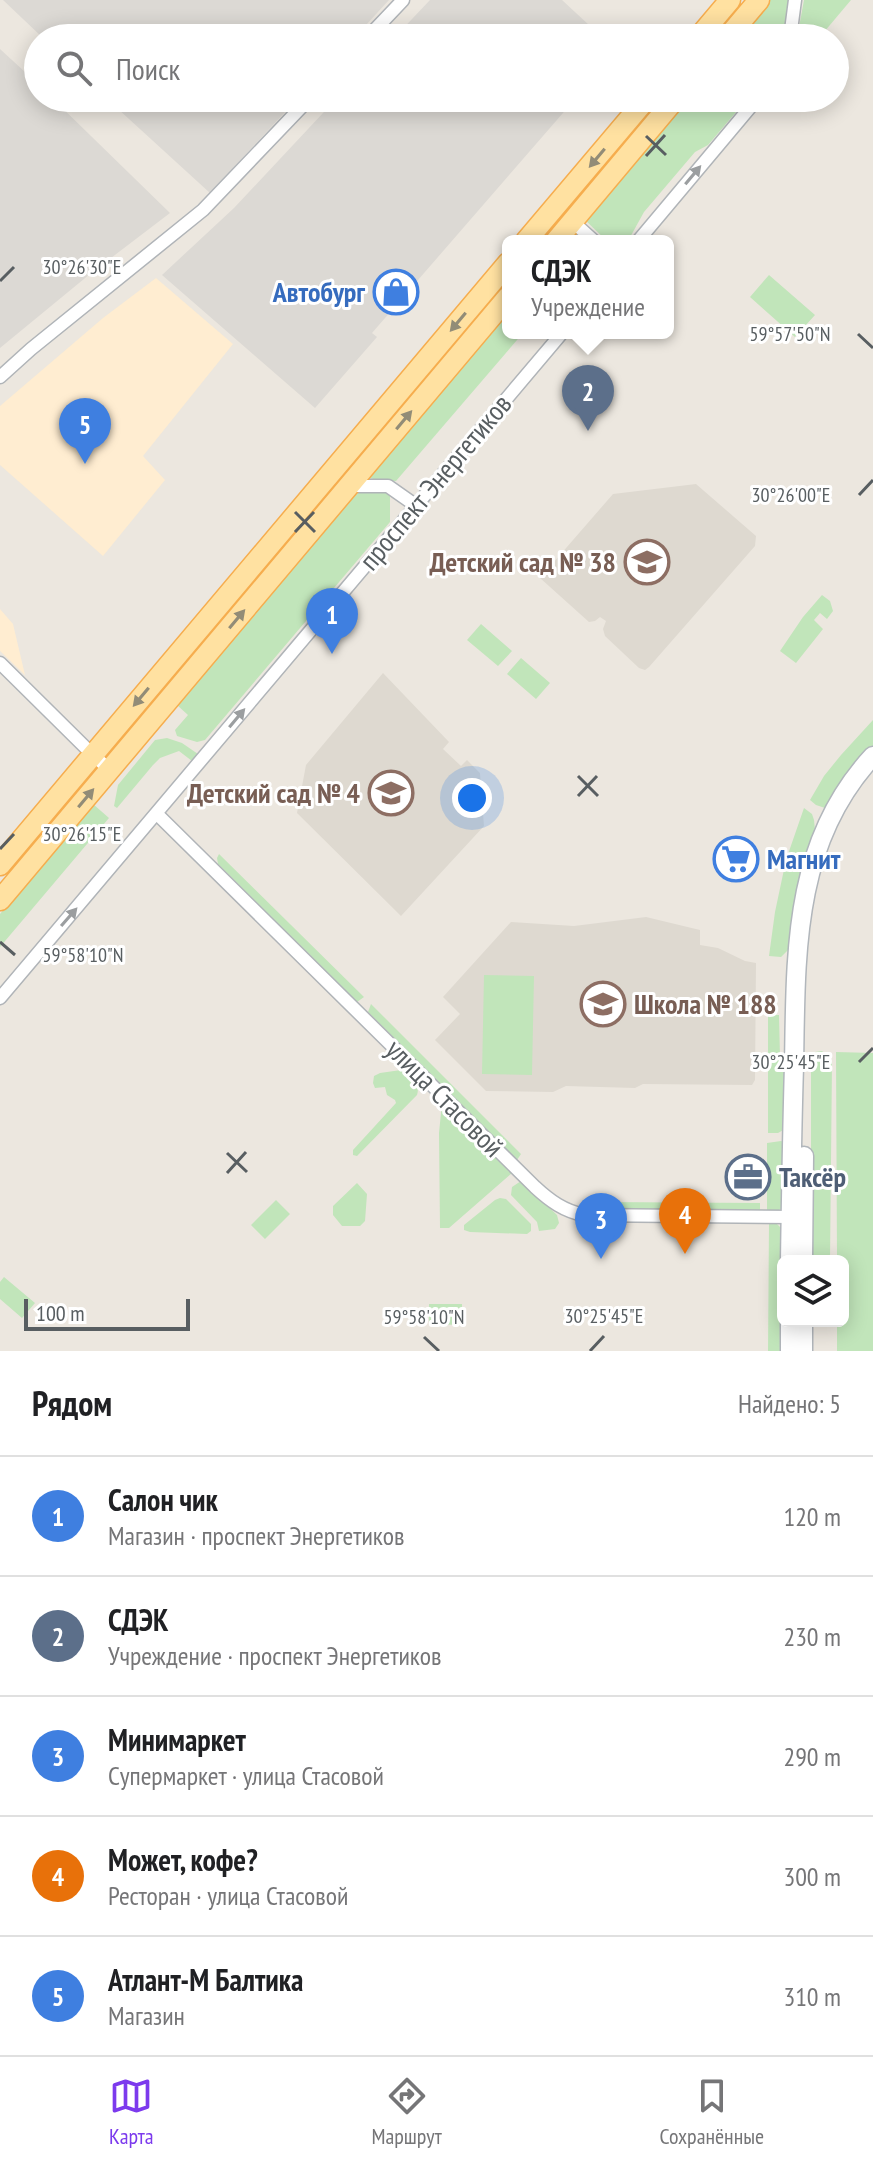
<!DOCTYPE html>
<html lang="ru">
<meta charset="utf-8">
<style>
:root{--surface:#fff;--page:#f6f6f6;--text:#202124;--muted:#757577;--line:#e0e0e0;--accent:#7c3aed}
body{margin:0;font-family:"PT Sans Narrow",sans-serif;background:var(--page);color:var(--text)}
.controls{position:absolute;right:24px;bottom:24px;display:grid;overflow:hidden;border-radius:12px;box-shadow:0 4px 20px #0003}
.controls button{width:72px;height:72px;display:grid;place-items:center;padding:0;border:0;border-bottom:2px solid var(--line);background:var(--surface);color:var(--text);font:40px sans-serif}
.scale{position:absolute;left:24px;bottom:20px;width:166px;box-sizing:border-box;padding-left:8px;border:4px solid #585e61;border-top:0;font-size:22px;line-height:28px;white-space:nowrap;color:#585e61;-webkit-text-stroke:6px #fff;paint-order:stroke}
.you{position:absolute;left:472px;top:798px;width:28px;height:28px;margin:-20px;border:6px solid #fff;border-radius:50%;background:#1a73e8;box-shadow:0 0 0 12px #1a73e833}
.badge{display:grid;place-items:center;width:52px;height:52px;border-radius:50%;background:var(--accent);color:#fff;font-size:26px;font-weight:700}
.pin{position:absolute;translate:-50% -66px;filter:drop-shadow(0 2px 4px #0008)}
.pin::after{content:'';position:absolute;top:42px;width:28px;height:24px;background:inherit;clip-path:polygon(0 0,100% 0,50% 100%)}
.popup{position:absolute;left:502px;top:235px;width:172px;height:104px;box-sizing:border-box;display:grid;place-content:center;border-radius:12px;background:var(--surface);filter:drop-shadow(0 2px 6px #0005);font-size:26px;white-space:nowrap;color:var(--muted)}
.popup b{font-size:30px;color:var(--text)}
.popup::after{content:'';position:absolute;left:50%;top:100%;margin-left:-16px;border:16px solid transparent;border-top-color:var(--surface)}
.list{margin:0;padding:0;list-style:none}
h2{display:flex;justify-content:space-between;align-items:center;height:104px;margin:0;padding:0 32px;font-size:34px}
h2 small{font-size:26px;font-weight:400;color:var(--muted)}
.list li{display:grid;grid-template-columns:52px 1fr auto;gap:24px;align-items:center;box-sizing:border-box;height:120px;padding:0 32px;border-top:2px solid var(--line)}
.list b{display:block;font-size:30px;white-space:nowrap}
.list p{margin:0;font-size:26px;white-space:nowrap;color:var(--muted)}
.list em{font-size:26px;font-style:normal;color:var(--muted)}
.icon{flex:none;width:44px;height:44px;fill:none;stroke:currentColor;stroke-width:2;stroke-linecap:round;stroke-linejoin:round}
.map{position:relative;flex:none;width:873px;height:1351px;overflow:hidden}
.search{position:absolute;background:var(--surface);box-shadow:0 4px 20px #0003;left:24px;right:24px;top:24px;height:88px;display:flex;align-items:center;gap:20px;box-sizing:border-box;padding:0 28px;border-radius:44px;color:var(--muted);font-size:30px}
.sheet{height:704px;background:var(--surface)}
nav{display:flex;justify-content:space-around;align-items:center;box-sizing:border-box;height:112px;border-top:2px solid var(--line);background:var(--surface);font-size:22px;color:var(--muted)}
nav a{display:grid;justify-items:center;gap:4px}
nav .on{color:var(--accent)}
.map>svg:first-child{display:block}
</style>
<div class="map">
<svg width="873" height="1351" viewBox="0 0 873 1351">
<rect width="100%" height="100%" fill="#ece7df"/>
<!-- commercial -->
<path fill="#ffedd1" d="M156 278 233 344 143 456 165 480 103 556 0 465V406L103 318Z
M0 609 13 624 25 675 0 651Z"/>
<!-- industrial -->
<path fill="#dcd9d4" d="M3 0H389L354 38H43Z
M430 0H562L603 38H394Z
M0 49 38 84V98H52L170 213 90 274 0 348Z
M106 98H298L210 193Z
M337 98H576L372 333 377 337 315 408 162 275 234 208Z"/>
<!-- education -->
<path fill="#ded9d0" d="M696 484 756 536 755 546 649 667 645 670 639 668 605 636 603 629 606 621 600 617 595 621 589 622 540 578 613 494Z
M383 673 449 742 443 749 461 766 467 760 480 773 484 826 401 916 297 813 306 765Z
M646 917 700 930V945L718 948 745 961 756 963 755 1080 752 1085 643 1084 635 1088 566 1086 553 1092 486 1091 435 1040 460 1014 443 997 511 922 574 926Z"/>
<!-- green -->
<path fill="#c1e5ba" d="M770 0H789L783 38H738Z
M804 0H851L819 38H797Z
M687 98H748L708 145 695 152 644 212 628 241H607L585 220Z
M769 275 815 315 795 337 750 297Z
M508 312V333H523L396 481H383L369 478Z
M364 490H383L390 495V522L205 740 197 742 177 736 175 730 188 715 177 705 355 495Z
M822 595 830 601 833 611 827 619 820 613 814 620 823 629 796 663 780 651 803 617Z
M481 624 512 651 498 666 467 640Z
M521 658 550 683 536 699 507 674Z
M873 720V746L861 759 829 805 825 808 816 805 810 800 824 776 841 755Z
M167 738 182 743 198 754 192 761 179 751 160 758 153 765 117 808 114 806 118 785 155 740Z
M93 804 109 818 0 947V914Z
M804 808 812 814 814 820 815 830 804 858 790 929 788 950 781 957 769 956 775 912 786 860Z
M219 854 364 997 357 1002 218 864 217 858Z
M484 975 534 976 532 1075 482 1074Z
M371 1004 521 1154 517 1160 368 1012Z
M768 1015H779L780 1057 787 1058 785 1129 778 1133H768Z
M822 1051 829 1057 832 1062 830 1261H811V1057L815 1052Z
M836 1052 873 1053V1351H837V1321H843V1261H837Z
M401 1070C410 1077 421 1083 417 1095L357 1156 353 1155V1150L396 1103 395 1100 387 1095 385 1087 375 1088 373 1083 374 1076 380 1073Z
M442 1103 512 1173 449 1228H440L439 1133Z
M781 1141 784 1142 783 1207 779 1210 767 1211V1143Z
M521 1181 557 1215 559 1223 555 1229 539 1231 537 1222 511 1195 512 1187Z
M357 1183 367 1194 365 1221 360 1226H342L333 1215V1206Z
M500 1198 506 1199 531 1224V1231L527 1234 470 1232 464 1230V1225L495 1200Z
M276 1200 290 1214 265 1239 251 1225Z
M603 1202 760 1203V1211L604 1209Z
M769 1224H777L785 1232 783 1351H768Z
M4 1277 35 1303 22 1318 0 1299V1282Z
M429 1304H462V1325L429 1324Z"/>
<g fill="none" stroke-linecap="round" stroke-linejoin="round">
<!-- street casing -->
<g stroke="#b0b4b8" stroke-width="15">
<path id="street" d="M367 38 403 0
M790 38 795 0
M572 221 594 241
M638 241 758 98
M0 377 31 349 203 210 310 98
M348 486H388L415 505
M0 663 93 755 110 770
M157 814 535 1187C550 1201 564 1211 584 1215L796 1217
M0 998 562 333"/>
</g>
<!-- secondary casing -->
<g stroke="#b1b6bb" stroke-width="21">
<path id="secondary" d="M790 1261C791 1196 792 1131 794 1066 796 955 792 843 873 756
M803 1261 804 1156
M790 1351V1321
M803 1351V1321"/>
</g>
<!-- primary casing -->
<g stroke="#f6ad4e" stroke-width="23">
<path id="primary" d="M698 38 730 0
M727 38 759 0
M526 241 647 98
M556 241 676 98
M0 865 508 263
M0 900 508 297"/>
</g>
<!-- street -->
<use href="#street" stroke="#fff" stroke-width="12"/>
<!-- secondary -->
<use href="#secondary" stroke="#fff" stroke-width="18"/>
<!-- primary -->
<use href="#primary" stroke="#ffe1a1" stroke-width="20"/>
</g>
<!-- one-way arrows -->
<defs><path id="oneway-solid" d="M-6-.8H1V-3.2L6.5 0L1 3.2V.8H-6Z" transform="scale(2)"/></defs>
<g fill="#928c77">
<use href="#oneway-solid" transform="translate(597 158) rotate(130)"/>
<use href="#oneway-solid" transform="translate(458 322) rotate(130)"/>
<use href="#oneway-solid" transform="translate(404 420) rotate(-50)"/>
<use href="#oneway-solid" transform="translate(237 619) rotate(-50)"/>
<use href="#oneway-solid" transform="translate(141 697) rotate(130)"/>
<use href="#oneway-solid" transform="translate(86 798) rotate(-50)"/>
</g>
<g fill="#9b9ea0">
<use href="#oneway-solid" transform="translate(693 175) rotate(-50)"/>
<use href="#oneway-solid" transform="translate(237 718) rotate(-50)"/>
<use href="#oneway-solid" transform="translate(69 917) rotate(-49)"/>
</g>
<!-- ticks -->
<path fill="none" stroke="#585e61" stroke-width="3" d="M646 136 666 155M646 156 665 135M0 281 14 267M858 334 873 348M859 495 873 480M295 512 315 532M295 532 314 512M578 776 598 796M578 796 597 776M0 849 14 834M0 942 15 955M859 1062 873 1048M227 1153 247 1172M227 1173 246 1152M424 1337 439 1351M590 1351 604 1336"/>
<!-- icons -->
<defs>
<g id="shop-ring" transform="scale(2.3)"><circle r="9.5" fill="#fff" stroke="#3f7fe0" stroke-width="1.5"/><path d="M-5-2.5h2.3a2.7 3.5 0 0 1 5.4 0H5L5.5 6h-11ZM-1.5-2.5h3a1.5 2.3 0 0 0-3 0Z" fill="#3f7fe0"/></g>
<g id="school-ring" transform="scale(2.3)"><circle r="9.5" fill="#fff" stroke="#8d6e63" stroke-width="1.5"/><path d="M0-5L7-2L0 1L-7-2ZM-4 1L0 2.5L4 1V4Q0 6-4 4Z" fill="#8d6e63"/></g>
<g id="supermarket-ring" transform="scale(2.3)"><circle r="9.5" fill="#fff" stroke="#3f7fe0" stroke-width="1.5"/><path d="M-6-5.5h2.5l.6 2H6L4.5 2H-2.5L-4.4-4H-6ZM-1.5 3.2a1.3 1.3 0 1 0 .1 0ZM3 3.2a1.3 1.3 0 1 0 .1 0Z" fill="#3f7fe0"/></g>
<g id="office-ring" transform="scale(2.3)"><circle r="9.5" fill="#fff" stroke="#5c6f8a" stroke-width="1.5"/><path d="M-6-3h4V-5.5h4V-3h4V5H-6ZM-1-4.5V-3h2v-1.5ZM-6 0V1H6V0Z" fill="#5c6f8a"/></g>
</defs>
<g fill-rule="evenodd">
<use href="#shop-ring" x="396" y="292"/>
<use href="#school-ring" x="647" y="562"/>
<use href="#school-ring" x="391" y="793"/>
<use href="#supermarket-ring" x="736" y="859"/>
<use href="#school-ring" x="603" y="1004"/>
<use href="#office-ring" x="748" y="1177"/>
</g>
<g text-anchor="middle" stroke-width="6" stroke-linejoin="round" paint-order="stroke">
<!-- shop labels -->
<g font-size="28" font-weight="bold" fill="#366cbe" stroke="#fff" text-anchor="end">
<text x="365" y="302">Автобург</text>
<text x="767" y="869" text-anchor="start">Магнит</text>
</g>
<!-- street labels -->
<g font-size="28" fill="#585e61" stroke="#fff">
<text transform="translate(435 482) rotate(-50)" y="10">проспект Энергетиков</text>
<text transform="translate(445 1098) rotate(45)" y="10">улица Стасовой</text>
</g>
<!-- education labels -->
<g font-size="28" font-weight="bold" fill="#785e54" stroke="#fff" text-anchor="end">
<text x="616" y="572">Детский сад № 38</text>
<text x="360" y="803">Детский сад № 4</text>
<text x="634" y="1014" text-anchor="start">Школа № 188</text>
</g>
<!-- service labels -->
<g font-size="28" font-weight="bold" fill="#4e5e75" stroke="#fff" text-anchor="start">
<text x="779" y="1187">Таксёр</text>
</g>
</g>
<g font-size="20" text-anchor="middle" fill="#585e61" stroke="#fff" stroke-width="6" stroke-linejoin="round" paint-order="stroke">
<text x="82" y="274">30°26'30"E</text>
<text x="790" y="341">59°57'50"N</text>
<text x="791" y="502">30°26'00"E</text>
<text x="82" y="841">30°26'15"E</text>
<text x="83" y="962">59°58'10"N</text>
<text x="791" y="1069">30°25'45"E</text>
<text x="604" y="1323">30°25'45"E</text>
<text x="424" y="1324">59°58'10"N</text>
</g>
</svg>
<div class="controls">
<button><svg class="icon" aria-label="layers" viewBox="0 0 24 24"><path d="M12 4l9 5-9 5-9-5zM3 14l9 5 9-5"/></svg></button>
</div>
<div class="scale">100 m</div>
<div class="you"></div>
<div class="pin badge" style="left:332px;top:654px;background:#3f7fe0">1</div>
<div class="pin badge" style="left:588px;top:431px;background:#5c6f8a">2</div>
<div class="popup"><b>СДЭК</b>Учреждение</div>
<div class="pin badge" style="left:601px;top:1259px;background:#3f7fe0">3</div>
<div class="pin badge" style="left:685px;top:1254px;background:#e8710a">4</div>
<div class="pin badge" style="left:85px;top:464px;background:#3f7fe0">5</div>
<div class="search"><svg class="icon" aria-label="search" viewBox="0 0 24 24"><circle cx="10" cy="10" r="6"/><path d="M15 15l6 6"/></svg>Поиск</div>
</div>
<section class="sheet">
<h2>Рядом<small>Найдено: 5</small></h2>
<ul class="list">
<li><span class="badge" style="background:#3f7fe0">1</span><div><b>Салон чик</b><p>Магазин · проспект Энергетиков</p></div><em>120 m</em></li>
<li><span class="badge" style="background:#5c6f8a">2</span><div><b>СДЭК</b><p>Учреждение · проспект Энергетиков</p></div><em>230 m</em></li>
<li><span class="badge" style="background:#3f7fe0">3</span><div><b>Минимаркет</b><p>Супермаркет · улица Стасовой</p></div><em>290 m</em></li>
<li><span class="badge" style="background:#e8710a">4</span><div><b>Может, кофе?</b><p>Ресторан · улица Стасовой</p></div><em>300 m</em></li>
<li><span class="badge" style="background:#3f7fe0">5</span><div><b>Атлант-М Балтика</b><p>Магазин</p></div><em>310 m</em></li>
</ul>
</section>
<nav>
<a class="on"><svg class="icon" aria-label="map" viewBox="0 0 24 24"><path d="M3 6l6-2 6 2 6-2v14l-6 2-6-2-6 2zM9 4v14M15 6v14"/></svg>Карта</a>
<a><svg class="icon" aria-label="directions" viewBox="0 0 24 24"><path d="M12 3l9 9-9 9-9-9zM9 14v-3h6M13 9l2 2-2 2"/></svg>Маршрут</a>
<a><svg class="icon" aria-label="saved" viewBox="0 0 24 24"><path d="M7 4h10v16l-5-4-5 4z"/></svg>Сохранённые</a>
</nav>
